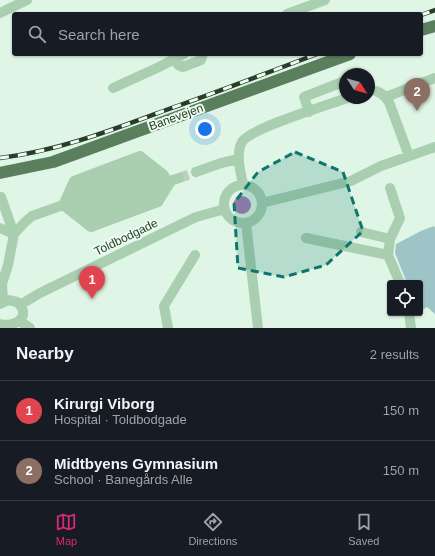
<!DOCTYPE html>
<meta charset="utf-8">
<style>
:root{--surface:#171b24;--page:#20242c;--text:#f1f3f6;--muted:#9ea1a6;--line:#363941;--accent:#db2777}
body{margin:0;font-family:Helvetica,sans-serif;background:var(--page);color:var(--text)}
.controls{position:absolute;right:12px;bottom:12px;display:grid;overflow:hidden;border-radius:4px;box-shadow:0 1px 3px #0004}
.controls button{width:36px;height:36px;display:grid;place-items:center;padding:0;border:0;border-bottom:1px solid var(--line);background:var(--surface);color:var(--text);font:20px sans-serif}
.compass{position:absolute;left:339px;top:68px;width:36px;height:36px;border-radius:50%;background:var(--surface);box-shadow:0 1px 3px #0004;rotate:126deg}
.you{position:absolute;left:205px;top:129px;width:14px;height:14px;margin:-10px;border:3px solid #fff;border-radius:50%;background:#1a73e8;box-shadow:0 0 0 6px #1a73e833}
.badge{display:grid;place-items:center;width:26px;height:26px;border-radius:50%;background:var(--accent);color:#fff;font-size:13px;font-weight:700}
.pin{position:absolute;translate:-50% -33px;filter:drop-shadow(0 1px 2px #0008)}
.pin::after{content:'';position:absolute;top:21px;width:14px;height:12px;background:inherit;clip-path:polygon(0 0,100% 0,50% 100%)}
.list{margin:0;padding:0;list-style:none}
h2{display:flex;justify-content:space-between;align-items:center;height:52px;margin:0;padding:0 16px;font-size:17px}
h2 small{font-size:13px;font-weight:400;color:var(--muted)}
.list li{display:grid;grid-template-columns:26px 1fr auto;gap:12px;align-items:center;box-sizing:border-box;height:60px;padding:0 16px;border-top:1px solid var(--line)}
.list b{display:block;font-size:15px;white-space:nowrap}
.list p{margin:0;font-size:13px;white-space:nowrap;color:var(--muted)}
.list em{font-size:13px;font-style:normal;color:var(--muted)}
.icon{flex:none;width:22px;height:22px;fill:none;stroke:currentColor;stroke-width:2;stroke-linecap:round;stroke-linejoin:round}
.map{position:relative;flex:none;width:435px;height:328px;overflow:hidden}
.search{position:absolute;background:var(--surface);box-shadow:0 1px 3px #0004;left:12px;right:12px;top:12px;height:44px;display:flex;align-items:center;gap:10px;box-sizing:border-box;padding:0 14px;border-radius:4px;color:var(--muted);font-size:15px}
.sheet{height:172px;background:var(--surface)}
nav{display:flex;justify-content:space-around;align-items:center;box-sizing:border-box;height:56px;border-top:1px solid var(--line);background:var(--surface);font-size:11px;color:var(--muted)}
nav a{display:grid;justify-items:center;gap:2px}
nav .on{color:var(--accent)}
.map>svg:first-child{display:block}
</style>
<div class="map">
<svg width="435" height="328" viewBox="0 0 435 328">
<rect width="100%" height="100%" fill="#dff5e5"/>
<!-- green -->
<path fill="#9dc4c6" d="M434 226 435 228V314L427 307 421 311 420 283H407L395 253 396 244 421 231Z"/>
<!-- water -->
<path fill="#a87bb5" d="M233 205a9 9 0 1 1 18 0a9 9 0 1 1-18 0Z"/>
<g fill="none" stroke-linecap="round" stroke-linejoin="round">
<!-- minor-tunnel -->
<path stroke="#bbd0c0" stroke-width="10" stroke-dasharray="10 5" stroke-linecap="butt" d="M179 178 196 172"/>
<!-- minor -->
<path stroke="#a9cfb0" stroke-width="10" d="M0 13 27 0
M287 14 325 0
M176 58 178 65 183 67 201 60 203 54
M113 88 159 67 184 54
M369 90C378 90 384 94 389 102L409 156
M386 97 435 78
M309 112 304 97 345 81
M196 172 221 163 239 159
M243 185C241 172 235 155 242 142 250 128 328 105 347 98
M224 204a19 19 0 1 1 38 0a19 19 0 1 1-38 0Z
M0 197H1L14 234
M70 197 77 189 143 164 151 169
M262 203 351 181 381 166 435 147
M63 205 74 181 140 156 164 175
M63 205 91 227 158 202 171 181
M69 205 82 204 149 179 161 180
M69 207 85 212 152 187 179 178
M81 215 88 219 155 194 164 187
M246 223 258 328
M0 228 14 234
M361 232 390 239
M306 238 388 255 400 283
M388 255 390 239 400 218 390 188
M3 301 2 284 8 265 14 234 24 223 32 216 63 205 79 196 146 171 171 181
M0 304 8 300 17 302C32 315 17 328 0 324
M20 305 40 293 196 217 225 209
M409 313 411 328
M21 322 30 328
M168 328 164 306 195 255"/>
<!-- major -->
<path stroke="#597f5c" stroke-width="12" d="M421 30 435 26
M0 173 53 162 350 54"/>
<!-- rail casing -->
<g stroke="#2a3c2a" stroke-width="4.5">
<path id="rail" d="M421 15 435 10
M0 158C58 151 112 130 166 110 217 92 267 73 317 54"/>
</g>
<!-- rail -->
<use href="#rail" stroke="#ecfcf0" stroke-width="3" stroke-dasharray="9" stroke-linecap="butt"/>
</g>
<!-- marked area -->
<path fill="#0f766e" fill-opacity="0.2" stroke="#0f766e" stroke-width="3" stroke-dasharray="8 5" stroke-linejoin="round" d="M295 152 343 172 363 231 326 265 284 277 238 268 234 203 258 172Z"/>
<g text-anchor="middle" stroke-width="4" stroke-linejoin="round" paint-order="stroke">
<!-- street labels -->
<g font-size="12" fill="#2a3c2a" stroke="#ecfcf0">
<text transform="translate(176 117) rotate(-20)" y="4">Banevejen</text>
<text transform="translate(126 237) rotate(-26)" y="4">Toldbodgade</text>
</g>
</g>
</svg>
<div class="controls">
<button><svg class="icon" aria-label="locate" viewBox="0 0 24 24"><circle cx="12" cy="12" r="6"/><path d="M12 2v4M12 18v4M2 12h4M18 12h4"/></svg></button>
</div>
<svg class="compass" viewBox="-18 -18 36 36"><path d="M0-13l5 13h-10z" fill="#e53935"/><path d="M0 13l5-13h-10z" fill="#9ea1a6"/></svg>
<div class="you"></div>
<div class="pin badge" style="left:92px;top:299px;background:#e0444e">1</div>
<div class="pin badge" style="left:417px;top:111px;background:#8d6e63">2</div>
<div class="search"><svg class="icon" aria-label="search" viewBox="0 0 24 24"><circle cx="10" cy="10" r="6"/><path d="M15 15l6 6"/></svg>Search here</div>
</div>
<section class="sheet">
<h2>Nearby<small>2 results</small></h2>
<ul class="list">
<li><span class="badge" style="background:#e0444e">1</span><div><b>Kirurgi Viborg</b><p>Hospital · Toldbodgade</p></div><em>150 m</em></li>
<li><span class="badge" style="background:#8d6e63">2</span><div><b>Midtbyens Gymnasium</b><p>School · Banegårds Alle</p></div><em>150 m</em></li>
</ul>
</section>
<nav>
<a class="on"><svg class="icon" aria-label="map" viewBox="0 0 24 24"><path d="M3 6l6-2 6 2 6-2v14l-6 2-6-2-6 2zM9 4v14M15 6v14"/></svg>Map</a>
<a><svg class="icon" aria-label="directions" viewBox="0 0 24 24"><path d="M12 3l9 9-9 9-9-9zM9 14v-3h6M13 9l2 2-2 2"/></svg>Directions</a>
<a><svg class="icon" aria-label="saved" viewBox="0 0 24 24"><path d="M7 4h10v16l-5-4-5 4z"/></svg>Saved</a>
</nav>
